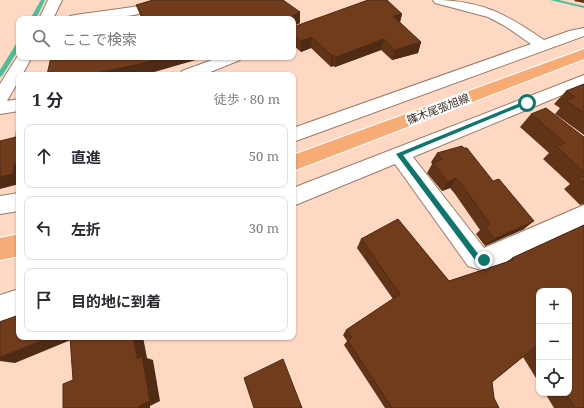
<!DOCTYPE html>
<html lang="ja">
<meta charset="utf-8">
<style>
:root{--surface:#fff;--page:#f7f7f7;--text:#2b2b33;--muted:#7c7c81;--line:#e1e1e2}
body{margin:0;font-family:"Noto Serif","Noto Sans JP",serif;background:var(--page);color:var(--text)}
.controls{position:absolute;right:12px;bottom:12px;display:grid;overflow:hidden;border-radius:8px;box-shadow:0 1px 3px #0004}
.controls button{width:36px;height:36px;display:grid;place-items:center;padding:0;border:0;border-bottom:1px solid var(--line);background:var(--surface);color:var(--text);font:20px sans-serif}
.stop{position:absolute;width:12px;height:12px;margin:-9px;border:3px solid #0f766e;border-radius:50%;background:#fff}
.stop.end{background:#0f766e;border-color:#fff;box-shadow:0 1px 4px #0008}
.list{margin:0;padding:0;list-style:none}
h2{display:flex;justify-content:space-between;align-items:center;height:52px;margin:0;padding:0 16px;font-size:17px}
h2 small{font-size:13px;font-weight:400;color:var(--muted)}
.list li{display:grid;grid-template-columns:26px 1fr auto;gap:12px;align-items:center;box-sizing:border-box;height:64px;margin:0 8px 8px;padding:0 8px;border:1px solid var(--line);border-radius:8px}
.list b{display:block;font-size:15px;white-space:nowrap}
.list em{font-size:13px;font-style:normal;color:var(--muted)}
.icon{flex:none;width:22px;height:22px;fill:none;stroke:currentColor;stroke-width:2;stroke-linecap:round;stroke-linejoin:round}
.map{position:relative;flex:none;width:584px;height:408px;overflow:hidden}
.search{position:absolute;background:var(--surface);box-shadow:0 1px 3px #0004;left:16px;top:16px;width:280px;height:44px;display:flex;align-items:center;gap:10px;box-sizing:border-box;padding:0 14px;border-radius:8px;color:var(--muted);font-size:15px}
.panel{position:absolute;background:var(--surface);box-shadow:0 1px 3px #0004;left:16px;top:72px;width:280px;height:268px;border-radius:8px}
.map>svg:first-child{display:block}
</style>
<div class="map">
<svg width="584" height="408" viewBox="0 0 584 408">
<rect width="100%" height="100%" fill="#ffd8c4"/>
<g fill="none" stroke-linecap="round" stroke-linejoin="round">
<!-- stream -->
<path fill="#4cbe9a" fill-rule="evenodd" d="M41 0H45L36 19H30Z
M550 0H559L584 6V8Z
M19 42V49L2 76 0 77V70L16 44Z"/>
<!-- minor casing -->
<g stroke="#9b7966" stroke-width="2">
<path id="minor" d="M48 0H62L53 19H39Z
M160 0H182L180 3 134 15 106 19H68L70 16 75 15 133 7Z
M433 0C481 0 506 14 544 40L569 31 584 28V36L293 142V128L531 44 505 26 488 17 435 3Z
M19 54V57H32L22 75H19V80L7 101 19 99V111L0 114V84Z
M220 57H242L240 60 203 75H180L182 71Z
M584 75V86L413 157 484 248 584 205V226L493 268 484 271 468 266 395 164 293 206V188Z
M19 193V211L0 214V196Z
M19 289V315L0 321V295Z"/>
</g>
<!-- major casing -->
<g stroke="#fff" stroke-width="2">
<path id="major" d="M584 49V59L293 171V155Z
M19 234V256L0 260V238Z"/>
</g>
<!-- minor -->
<use href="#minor" fill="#fff" fill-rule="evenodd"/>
<!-- major -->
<use href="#major" fill="#f7ac75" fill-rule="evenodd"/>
</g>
<!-- wall -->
<path fill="#613418" d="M575 0H584V3L574 1Z
M136 5 300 12V23L293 26V19H142L140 15Z
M402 14 400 23 421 42 418 53 392 60 381 50 335 67 333 66 331 67 311 48 301 52 293 45V27Z
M584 84V135L555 114 560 108 554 104 566 91Z
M531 114 584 137V204L580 205 564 189 570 184 543 159 549 153 520 127Z
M437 153 524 229 485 246 476 234 480 230 455 194 450 188 442 191 427 173 432 164 431 162Z
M398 219 449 281 506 262 512 258 584 225V408H554L545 393H569V291H539V383L523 357 492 382 494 398 499 408H385L344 345 347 341 343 335 346 330 393 299 357 248 361 239Z"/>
<!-- shaded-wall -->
<path fill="#4f2a14" d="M300 12V23L293 26V19H292V16Z
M402 14 399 24 393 16Z
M312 37 311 48 301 52V41Z
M384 39 381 50 335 67 336 57Z
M421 42 418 53 392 60 395 50Z
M334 55 333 66 331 67 332 56Z
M166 57H206L144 75H94L101 72Z
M208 57H213L208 59Z
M19 163V184L0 189V177L14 164Z
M456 178 450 188 442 191 448 182Z
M534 221 524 229 485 246 494 239Z
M50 337H78L15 363 0 361V357Z
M133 337H143L147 358 153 360 160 401 150 406V408H139L137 359Z"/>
<!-- building -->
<path fill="#713c1c" stroke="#4f2a14" d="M153 0H283L300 12 292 16V19H144L136 5Z
M368 0H387L402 14 393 16 421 42 395 50 384 39 336 57 334 55 332 56 312 37 301 41 293 35V27Z
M51 57H166L140 64 101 72V74L94 75H45H47Z
M584 84V113L567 101 575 97 566 91Z
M546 108 584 137V172L556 146 565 143 531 114Z
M17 123H19V163L14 164 13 174 0 177V141L16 137Z
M462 146 464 148H467L493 181 499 179 534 221 494 239 485 226 490 224 462 185 456 178 448 182 433 163 442 159 437 153Z
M584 176V183L578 178Z
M398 219 449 281 513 260 512 258 584 225V408H575L565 393H569V291H539V353L535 347 492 382 494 398 499 408H392L348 341 352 337 346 330 400 294 361 239Z
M19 315V337H50L0 357V322Z
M70 337H133L137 359 142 356 150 401 139 406V408H63V384L73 380Z
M283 359 302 408H254L244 378Z"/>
<!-- route -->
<path fill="#0f766e" d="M525 101 529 103 403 155 479 255 487 258V262L484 263 475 260 396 154Z"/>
<g text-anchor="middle" stroke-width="4" stroke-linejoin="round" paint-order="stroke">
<!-- street labels -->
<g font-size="11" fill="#392b23" stroke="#fff">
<text transform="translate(438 109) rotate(-21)" y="4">篠木尾張旭線</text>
</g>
</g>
</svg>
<div class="controls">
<button>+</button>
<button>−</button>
<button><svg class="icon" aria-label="locate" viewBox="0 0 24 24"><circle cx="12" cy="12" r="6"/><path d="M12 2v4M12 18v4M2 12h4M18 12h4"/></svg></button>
</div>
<div class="stop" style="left:527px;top:103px"></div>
<div class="stop end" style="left:484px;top:260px"></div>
<div class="search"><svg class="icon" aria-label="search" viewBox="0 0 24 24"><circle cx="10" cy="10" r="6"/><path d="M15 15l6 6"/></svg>ここで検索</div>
<section class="panel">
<h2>1 分<small>徒歩 · 80 m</small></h2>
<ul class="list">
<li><svg class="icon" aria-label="ahead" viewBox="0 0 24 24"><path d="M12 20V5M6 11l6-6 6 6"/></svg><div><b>直進</b></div><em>50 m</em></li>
<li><svg class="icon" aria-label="left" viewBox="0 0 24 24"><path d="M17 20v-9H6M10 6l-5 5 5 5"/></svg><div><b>左折</b></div><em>30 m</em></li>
<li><svg class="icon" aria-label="arrive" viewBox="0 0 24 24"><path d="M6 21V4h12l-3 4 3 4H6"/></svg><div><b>目的地に到着</b></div></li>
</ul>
</section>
</div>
